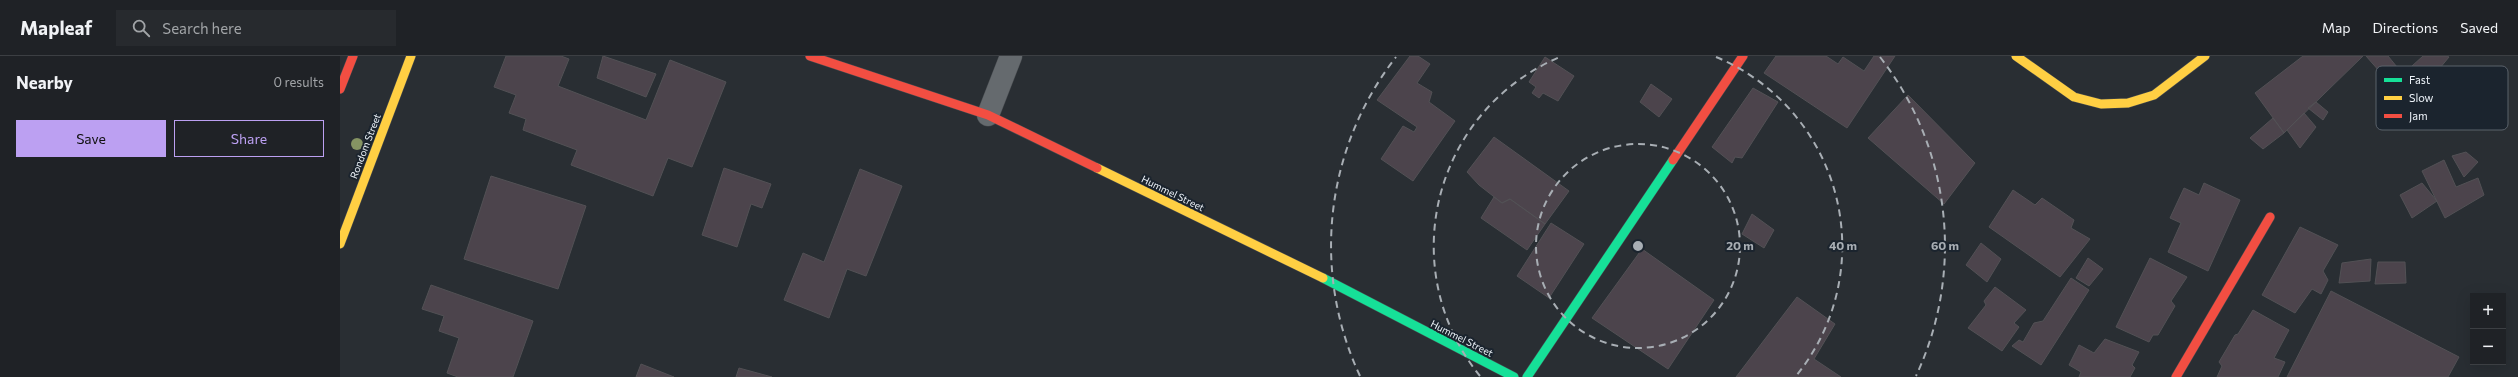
<!DOCTYPE html>
<meta charset="utf-8">
<style>
:root{--surface:#1f2226;--page:#272a2e;--text:#f1f3f6;--muted:#a1a4a7;--line:#3c3f43;--accent:#bca0f2}
body{margin:0;font-family:Commissioner,sans-serif;background:var(--page);color:var(--text)}
.controls{position:absolute;right:12px;bottom:12px;display:grid;overflow:hidden;border-radius:0px;box-shadow:0 4px 16px #0002}
.controls button{width:36px;height:36px;display:grid;place-items:center;padding:0;border:0;border-bottom:1px solid var(--line);background:var(--surface);color:var(--text);font:20px sans-serif}
.list{margin:0;padding:0;list-style:none}
h2{display:flex;justify-content:space-between;align-items:center;height:52px;margin:0;padding:0 16px;font-size:17px}
h2 small{font-size:13px;font-weight:400;color:var(--muted)}
.actions{display:flex;gap:8px;padding:12px 16px}
.actions a{flex:1;padding:9px 0;border:1px solid var(--accent);border-radius:0px;text-align:center;font-size:14px;color:var(--accent)}
.actions .main{background:var(--accent);color:#111}
.icon{flex:none;width:22px;height:22px;fill:none;stroke:currentColor;stroke-width:2;stroke-linecap:round;stroke-linejoin:round}
.map{position:relative;flex:none;width:2178px;height:321px;overflow:hidden}
header{display:flex;align-items:center;gap:24px;box-sizing:border-box;height:56px;padding:0 20px;background:var(--surface);border-bottom:1px solid var(--line)}
header strong{font-size:19px}
nav{display:flex;gap:22px;margin-inline-start:auto;font-size:14px}
.search{width:280px;height:36px;background:var(--page);display:flex;align-items:center;gap:10px;box-sizing:border-box;padding:0 14px;border-radius:0px;color:var(--muted);font-size:15px}
main{display:flex}
aside{flex:1;background:var(--surface)}
.map>svg:first-child{display:block}
</style>
<header>
<strong>Mapleaf</strong>
<div class="search"><svg class="icon" aria-label="search" viewBox="0 0 24 24"><circle cx="10" cy="10" r="6"/><path d="M15 15l6 6"/></svg>Search here</div>
<nav><a>Map</a><a>Directions</a><a>Saved</a></nav>
</header>
<main>
<aside>
<h2>Nearby<small>0 results</small></h2>
<ul class="list">
</ul>
<div class="actions"><a class="main">Save</a><a>Share</a></div>
</aside>
<div class="map">
<svg width="2178" height="321" viewBox="0 0 2178 321">
<rect width="100%" height="100%" fill="#292e33"/>
<!-- building -->
<path fill="#4c444c" stroke="#525155" d="M166 0H221L229 3 218 30 306 64 330 4 386 26 352 111 328 102 313 140 231 109 237 94 183 74 186 63 169 57 176 39 154 31Z
M263 0 316 18 306 41 257 22Z
M1070 0H1078L1090 8 1077 27 1092 36 1089 46 1115 65 1073 125 1041 103 1063 70 1074 76 1077 71 1037 44Z
M1436 0H1486L1498 8 1503 1 1524 15 1534 0H1555L1507 72 1424 17Z
M1963 0H2023L1944 77 1915 37Z
M2026 0H2048L2057 11 2047 24Z
M2083 0H2107L2109 1 2090 24 2072 10Z
M1205 1 1234 20 1218 45 1203 37 1199 42 1192 37 1196 31 1189 26Z
M1311 28 1332 43 1319 61 1300 46Z
M1413 32 1438 46 1402 102 1395 101 1392 107 1372 91Z
M1568 39 1635 107 1604 148 1528 82Z
M1976 46 1988 56 1983 64 1968 52Z
M1964 57 1976 71 1960 92 1947 74Z
M1933 62 1944 77 1923 93 1910 82Z
M1154 81 1229 135 1205 168 1170 143 1162 147 1139 129 1127 116Z
M2126 96 2138 106 2124 121 2112 100Z
M2104 104 2116 131 2138 122 2144 139 2105 162 2082 115Z
M384 112 431 128 422 152 411 148 397 191 362 179Z
M520 113 562 130 526 220 507 213 489 262 444 244 463 197 484 206Z
M151 120 246 150 218 233 124 203Z
M1864 127 1900 144 1868 215 1828 196 1841 167 1830 162 1844 132 1859 139Z
M2082 127 2097 145 2072 162 2060 139Z
M1673 134 1695 149 1702 142 1734 164 1731 172 1750 183 1720 221 1649 171Z
M1154 141 1162 147 1170 143 1205 168 1187 194 1141 162Z
M1412 158 1434 174 1424 192 1402 178Z
M1211 167 1244 188 1209 242 1177 220Z
M1960 171 1998 189 1983 215 1988 224 1981 238 1972 233 1955 257 1922 239Z
M1641 187 1661 203 1647 226 1626 209Z
M1302 193 1374 244 1328 313 1252 262Z
M1748 202 1763 213 1749 230 1736 222Z
M1810 202 1847 221 1831 245 1835 250 1818 279H1813L1809 286 1776 271Z
M2031 203 2030 225 1999 227 2002 207Z
M2038 206H2065L2066 227 2035 228Z
M1731 222 1749 234 1701 309 1672 290 1679 284 1683 286 1694 267 1703 265Z
M91 229 193 265 173 321H118L107 317 119 282 99 275 104 260 82 253Z
M1655 231 1686 254 1674 267 1679 271 1662 295 1628 272 1646 249 1644 245Z
M1991 235 2119 301 2108 321H1947Z
M1457 241 1495 268 1474 303 1501 321H1396Z
M1913 254 1949 274 1934 302 1945 306 1938 321H1877L1882 310 1879 306 1895 279 1898 278Z
M1765 283 1799 296 1792 309 1795 312 1790 321H1739L1741 316 1729 309 1739 289 1754 297Z
M301 308 334 321H296Z
M399 312 432 321H396Z"/>
<g fill="none" stroke-linecap="round" stroke-linejoin="round">
<!-- street casing -->
<g stroke="#474b4f" stroke-width="23">
<path id="street" d="M648 59 671 0"/>
</g>
<!-- fast casing -->
<g stroke="#474b4f" stroke-width="10">
<path id="fast" d="M983 222 1174 321
M1187 321 1333 104"/>
</g>
<!-- slow casing -->
<g stroke="#474b4f" stroke-width="10">
<path id="slow" d="M1676 0 1734 41 1761 48 1788 47 1814 39 1865 0
M757 112 983 222
M0 188 71 0"/>
</g>
<!-- jam casing -->
<g stroke="#474b4f" stroke-width="10">
<path id="jam" d="M470 0 648 59 757 112
M0 33 13 0
M1333 104 1403 0
M1836 321 1930 161"/>
</g>
<!-- street -->
<use href="#street" stroke="#656a6e" stroke-width="22"/>
<!-- fast -->
<use href="#fast" stroke="#16e098" stroke-width="9"/>
<!-- slow -->
<use href="#slow" stroke="#ffcf43" stroke-width="9"/>
<!-- jam -->
<use href="#jam" stroke="#f24e42" stroke-width="9"/>
</g>
<!-- trees -->
<circle fill="#859463" cx="17" cy="88" r="6"/>
<!-- distance rings -->
<g fill="none" stroke="#a8aeb4" stroke-width="2" stroke-dasharray="7 5">
<circle cx="1298" cy="190" r="102"/>
<path d="M1140 320A205 205 0 0 1 1220 1M1376 1A205 205 0 0 1 1456 320"/>
<path d="M1020 320A307 307 0 0 1 1056 1M1540 1A307 307 0 0 1 1576 320"/>
</g>
<g text-anchor="middle" stroke-width="4" stroke-linejoin="round" paint-order="stroke">
<!-- street labels -->
<g font-size="10" fill="#edf3f9" stroke="#1b242e">
<text transform="translate(25 90) rotate(-69)" y="4">Rondom Street</text>
<text transform="translate(833 137) rotate(26)" y="4">Hummel Street</text>
<text transform="translate(1122 282) rotate(27)" y="4">Hummel Street</text>
</g>
</g>
<!-- legend -->
<rect x="2036" y="10" width="132" height="64" rx="6" fill="#1b242e" stroke="#5a626b" stroke-width="1"/>
<rect x="2044" y="22" width="18" height="4" fill="#16e098"/>
<rect x="2044" y="40" width="18" height="4" fill="#ffcf43"/>
<rect x="2044" y="58" width="18" height="4" fill="#f24e42"/>
<g font-size="11" fill="#edf3f9">
<text x="2069" y="28">Fast</text>
<text x="2069" y="46">Slow</text>
<text x="2069" y="64">Jam</text>
</g>
<circle cx="1298" cy="190" r="6" fill="#a8aeb4" stroke="#1b242e" stroke-width="2"/>
<g font-size="12" text-anchor="middle" font-weight="bold" fill="#a8aeb4" stroke="#1b242e" stroke-width="4" stroke-linejoin="round" paint-order="stroke">
<text x="1400" y="194">20 m</text>
<text x="1503" y="194">40 m</text>
<text x="1605" y="194">60 m</text>
</g>
</svg>
<div class="controls">
<button>+</button>
<button>−</button>
</div>
</div>
</main>
